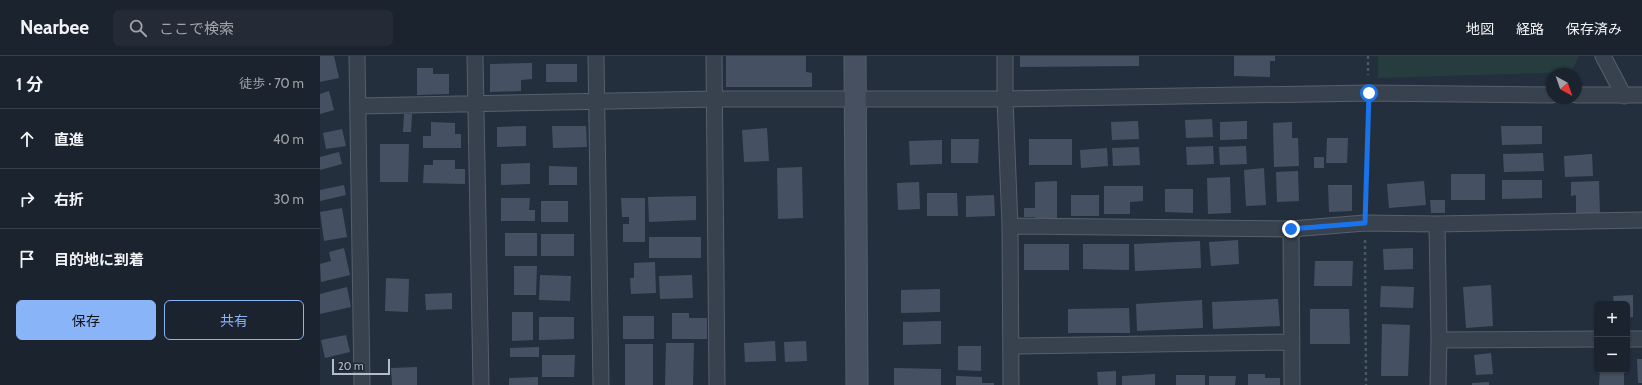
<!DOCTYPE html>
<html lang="ja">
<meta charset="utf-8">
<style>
:root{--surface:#1b232e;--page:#242b36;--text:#f1f3f6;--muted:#a0a4aa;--line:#39404a;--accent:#8ab4f8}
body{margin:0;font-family:Cabin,"Noto Sans JP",sans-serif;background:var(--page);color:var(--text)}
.controls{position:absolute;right:12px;bottom:12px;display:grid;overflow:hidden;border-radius:6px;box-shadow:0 1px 3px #0004}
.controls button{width:36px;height:36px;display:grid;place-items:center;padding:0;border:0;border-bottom:1px solid var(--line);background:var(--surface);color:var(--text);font:20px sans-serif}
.compass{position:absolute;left:1226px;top:12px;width:36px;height:36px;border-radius:50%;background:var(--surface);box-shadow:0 1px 3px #0004;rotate:140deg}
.scale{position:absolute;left:12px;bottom:10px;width:58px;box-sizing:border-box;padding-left:4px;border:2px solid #b4bcc9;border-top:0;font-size:11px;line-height:14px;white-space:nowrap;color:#b4bcc9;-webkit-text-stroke:3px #1d2633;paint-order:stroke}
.stop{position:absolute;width:12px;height:12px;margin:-9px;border:3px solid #1a73e8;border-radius:50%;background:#fff}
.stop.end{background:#1a73e8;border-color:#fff;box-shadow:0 1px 4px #0008}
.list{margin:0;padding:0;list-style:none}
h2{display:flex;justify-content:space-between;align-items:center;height:52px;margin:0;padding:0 16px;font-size:17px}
h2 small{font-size:13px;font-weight:400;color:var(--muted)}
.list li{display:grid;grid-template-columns:26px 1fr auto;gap:12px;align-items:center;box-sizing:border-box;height:60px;padding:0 16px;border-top:1px solid var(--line)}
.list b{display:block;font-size:15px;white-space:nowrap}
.list em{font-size:13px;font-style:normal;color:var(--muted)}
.actions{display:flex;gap:8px;padding:12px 16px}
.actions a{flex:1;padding:9px 0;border:1px solid var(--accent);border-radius:6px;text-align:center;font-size:14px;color:var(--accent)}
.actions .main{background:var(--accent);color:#111}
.icon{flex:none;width:22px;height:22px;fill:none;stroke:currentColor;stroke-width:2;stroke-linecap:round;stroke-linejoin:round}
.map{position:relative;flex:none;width:1322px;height:329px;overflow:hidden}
header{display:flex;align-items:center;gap:24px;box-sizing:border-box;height:56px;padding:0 20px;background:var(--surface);border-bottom:1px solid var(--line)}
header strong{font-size:19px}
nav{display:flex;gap:22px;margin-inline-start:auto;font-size:14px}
.search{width:280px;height:36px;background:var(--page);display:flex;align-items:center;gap:10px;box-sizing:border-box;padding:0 14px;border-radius:6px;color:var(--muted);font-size:15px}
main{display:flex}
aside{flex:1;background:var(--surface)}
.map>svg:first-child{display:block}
</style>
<header>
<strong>Nearbee</strong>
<div class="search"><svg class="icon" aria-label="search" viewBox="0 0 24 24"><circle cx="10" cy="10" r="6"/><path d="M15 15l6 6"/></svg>ここで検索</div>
<nav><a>地図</a><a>経路</a><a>保存済み</a></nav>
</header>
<main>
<aside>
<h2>1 分<small>徒歩 · 70 m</small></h2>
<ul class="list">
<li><svg class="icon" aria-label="ahead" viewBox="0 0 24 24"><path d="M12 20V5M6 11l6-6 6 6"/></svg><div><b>直進</b></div><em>40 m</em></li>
<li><svg class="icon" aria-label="right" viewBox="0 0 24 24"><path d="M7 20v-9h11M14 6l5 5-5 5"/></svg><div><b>右折</b></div><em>30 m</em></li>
<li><svg class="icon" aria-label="arrive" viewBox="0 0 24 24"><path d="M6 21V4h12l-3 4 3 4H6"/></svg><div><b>目的地に到着</b></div></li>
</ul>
<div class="actions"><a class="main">保存</a><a>共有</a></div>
</aside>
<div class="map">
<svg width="1322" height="329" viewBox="0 0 1322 329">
<rect width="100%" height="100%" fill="#242f3e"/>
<!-- green -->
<path fill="#263c3f" d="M1058 0H1259L1251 16 1058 22Z"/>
<!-- building -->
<path fill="#455162" d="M0 0H14L19 22 0 26Z
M406 0H486V16L492 17V31H406Z
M700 0H819V10L700 11Z
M914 0H955V5H950V21L914 20Z
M212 7V23L201 24V35L170 36V8Z
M226 8H257V26H226Z
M97 12H113V18H129V38L97 39Z
M9 35 14 54 0 58V38Z
M84 58H92L91 76H83Z
M892 63 893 81 866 82 865 64Z
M818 65 819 83 792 84 791 66Z
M927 65V83L900 84V66Z
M111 66 135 67V78H141V92H103V80H111Z
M972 66V82H978L979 110 954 111 953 67Z
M206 70V90L177 91V71Z
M232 70H266L267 91 233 92Z
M1181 70H1222V88L1182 89Z
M447 72 449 105 424 106 422 74Z
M22 73 26 90 6 93 3 77Z
M1007 82H1028L1027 107H1006Z
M631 83H659L658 107H631Z
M709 83H752V109H709Z
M622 84V108L590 109 589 85Z
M60 88H89L88 126H60Z
M893 90 894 108 867 109 866 91Z
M926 90 927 108 900 109 899 91Z
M819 91 820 109 793 110 792 92Z
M787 92 788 110 761 112 760 94Z
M19 96 22 108 0 114V101Z
M1223 97 1224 115 1184 116 1183 98Z
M1272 98 1273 120 1245 121 1244 100Z
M994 101H1004V112H994Z
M113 104H135V113H145V128L103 127 104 109H113Z
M210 107V128L181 129V108Z
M229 110 257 111V129H229Z
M482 111 483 162 458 163 457 112Z
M944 112 946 149 926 150 924 114Z
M978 115 979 145 957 146 956 116Z
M1131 118H1165V144H1131Z
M910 121 911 157 888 158 887 122Z
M1182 124H1222V142L1182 143Z
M737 125V162L715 163V161H704V152H715V126Z
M1104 125 1106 149 1069 152 1067 128Z
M1279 125 1280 159H1256V139L1251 140V126Z
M599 126 600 153 578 154 577 127Z
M24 129 26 139 0 145V134Z
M1008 129H1032V155L1009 156Z
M784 130H823V145L810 146V158H784Z
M845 133H873V157L845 156Z
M607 137H637L638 160H607Z
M674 139 675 160 646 161V140Z
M751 139H779V160H751Z
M376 140V164L329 166 328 141Z
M181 142H210L209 154H215V165H181Z
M301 142H325V186H303V168H309V161H302Z
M1110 144H1125V157H1111Z
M221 145H248V166H221Z
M22 152 27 181 4 185 0 156Z
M185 177H217V200H185Z
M221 178H254V200H221Z
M329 181H381V202H329Z
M918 184 919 208 891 210 889 186Z
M880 185 881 212 815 215 814 188Z
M704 188H749V214H704Z
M763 188H809V214L763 213Z
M24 192 30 219 1 226 0 208 11 205 9 196Z
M1093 192V213L1064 214 1063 193Z
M995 205H1033L1032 230H994Z
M335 206 336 237 311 238 310 222H314V207Z
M194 210H217L216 239H194Z
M220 219 251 220 250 245 219 244Z
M372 219 373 242 340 243 339 220Z
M66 222 89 223 88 256 65 255Z
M1171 229 1173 270 1146 272 1143 231Z
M1061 230 1094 231 1093 252 1060 251Z
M27 231 31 251 0 258V238Z
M620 233V256L581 257V234Z
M132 237V253L106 254 105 238Z
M1313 239V261L1307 262V248H1294L1293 240Z
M958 243 960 270 893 273 892 246Z
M882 244 883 272 817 275 816 248Z
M809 252 810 277H748V253Z
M990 253H1029L1030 288H990Z
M192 256H213V284L192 285Z
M352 257H369V262H387V283H352Z
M303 260H334V283H303Z
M219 261H254V283L219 284Z
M621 265V288L583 289V266Z
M1062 268 1090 269 1088 320H1061Z
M26 279 30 296 5 302 1 284Z
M455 285 456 305 425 306 424 287Z
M486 285 487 305 465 306 464 286Z
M346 287H374L373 329H345Z
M305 288H333V329H305Z
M638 290H661V315L638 314Z
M219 291V301H190V292Z
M1171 297 1173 318 1156 319 1154 299Z
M222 299H255L254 321H222Z
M1317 303H1322V327H1318Z
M97 311V329H72L71 312Z
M574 312 621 313V329H574Z
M1280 314 1304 315V329H1279Z
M796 315V329H778L777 316Z
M835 318V329H802V320Z
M928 318H945V322H960V329H928Z
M856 319H885V329H856Z
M636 320 662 321V327H674V329H636Z
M889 320H916L915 329H889Z
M218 321V329H189V322Z
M1169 326V329H1152V327Z"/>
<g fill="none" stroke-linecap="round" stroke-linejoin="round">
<!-- street casing -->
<g stroke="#565f6c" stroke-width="17">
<path id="street" d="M37 0 42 329
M155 0 161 329
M276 0 281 329
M394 0 397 329
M685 0V43L690 170 691 329
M1283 0 1304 40
M1256 39H1322
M38 50 395 43H685L1049 37 1232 39
M1117 168 1119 284 1118 329
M690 170 971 173 1045 167 1117 168 1322 164
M971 173 972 329
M1307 283H1322
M1119 284 1277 283
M691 290 972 286"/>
</g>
<!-- secondary casing -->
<g stroke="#565f6c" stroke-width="23">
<path id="secondary" d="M535 0 537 329"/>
</g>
<!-- path -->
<path stroke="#44595c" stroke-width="2.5" stroke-dasharray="3 3" stroke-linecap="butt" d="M1048 0V19
M1046 149 1048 54
M1045 184 1046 329"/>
<!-- street -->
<use href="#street" stroke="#38414e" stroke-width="15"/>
<!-- secondary -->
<use href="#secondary" stroke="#465061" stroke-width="21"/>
</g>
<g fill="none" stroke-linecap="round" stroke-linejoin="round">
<!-- route -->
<path stroke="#1a73e8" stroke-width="5" d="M971 173 1045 167 1049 37"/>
</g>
</svg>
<div class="controls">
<button>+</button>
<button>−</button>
</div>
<svg class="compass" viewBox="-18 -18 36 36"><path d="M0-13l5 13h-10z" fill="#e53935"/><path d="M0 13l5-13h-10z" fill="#a0a4aa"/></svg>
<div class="scale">20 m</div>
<div class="stop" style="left:1049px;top:37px"></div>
<div class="stop end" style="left:971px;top:173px"></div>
</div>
</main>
